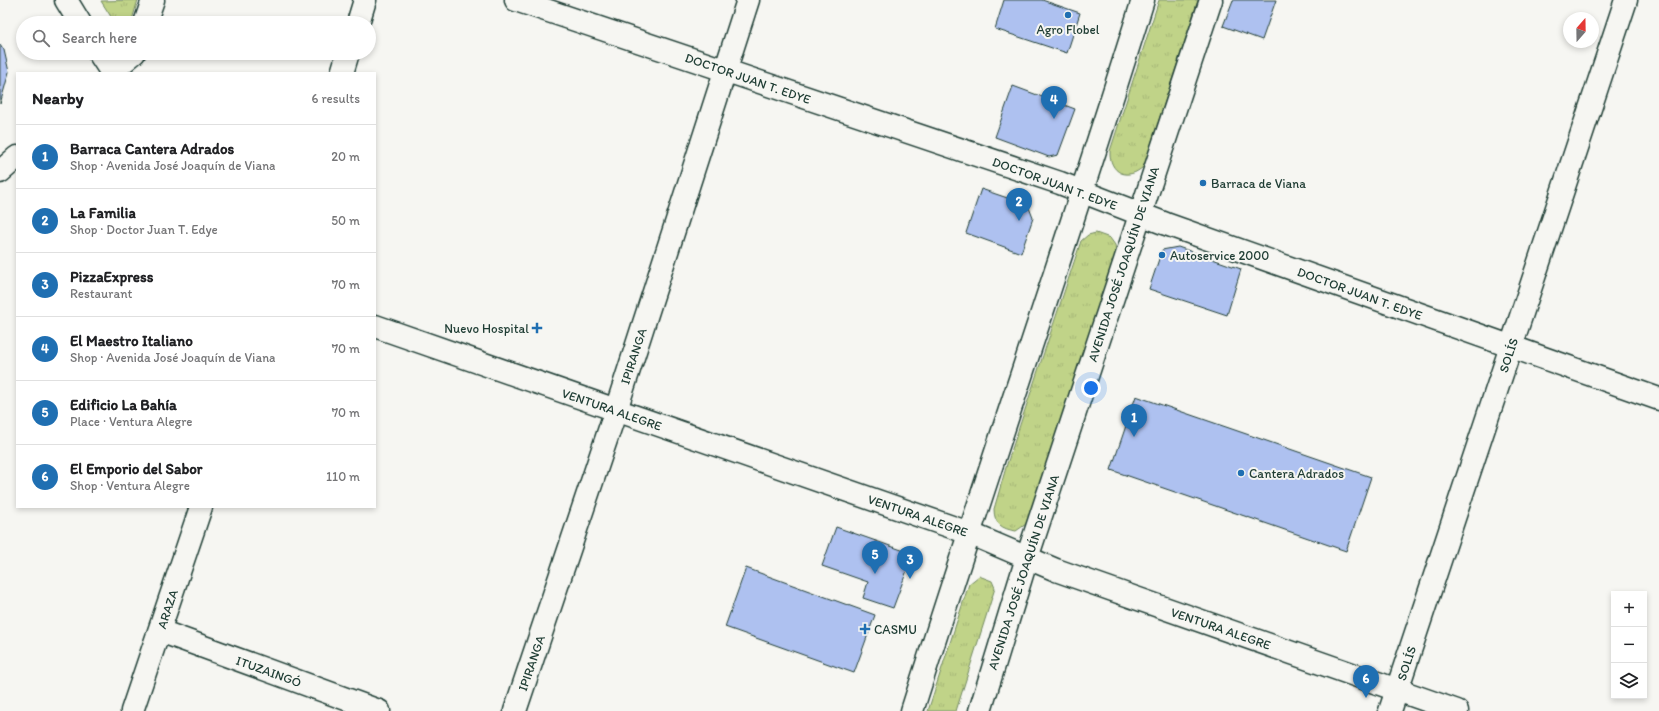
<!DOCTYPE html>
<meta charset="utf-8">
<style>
:root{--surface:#fff;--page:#f2f2f2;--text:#202124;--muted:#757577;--line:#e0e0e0;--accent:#1f6fb2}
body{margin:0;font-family:Itim,sans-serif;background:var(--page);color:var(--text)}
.controls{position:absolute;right:12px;bottom:12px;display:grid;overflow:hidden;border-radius:0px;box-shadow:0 2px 6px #0003}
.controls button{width:36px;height:36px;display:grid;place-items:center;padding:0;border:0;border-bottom:1px solid var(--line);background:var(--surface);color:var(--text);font:20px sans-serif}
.compass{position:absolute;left:1563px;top:12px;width:36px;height:36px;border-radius:50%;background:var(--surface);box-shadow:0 2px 6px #0003;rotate:20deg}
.you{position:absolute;left:1091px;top:388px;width:14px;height:14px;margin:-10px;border:3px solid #fff;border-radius:50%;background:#1a73e8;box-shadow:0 0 0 6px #1a73e833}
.badge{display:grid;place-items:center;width:26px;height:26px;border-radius:50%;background:var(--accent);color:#fff;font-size:13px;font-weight:700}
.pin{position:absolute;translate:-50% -33px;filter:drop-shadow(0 1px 2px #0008)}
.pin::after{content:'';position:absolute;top:21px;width:14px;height:12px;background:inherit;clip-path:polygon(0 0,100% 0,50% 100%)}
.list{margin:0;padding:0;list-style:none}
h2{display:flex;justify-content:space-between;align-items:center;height:52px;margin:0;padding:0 16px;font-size:17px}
h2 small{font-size:13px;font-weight:400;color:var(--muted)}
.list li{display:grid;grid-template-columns:26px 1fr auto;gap:12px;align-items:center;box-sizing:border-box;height:64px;padding:0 16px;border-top:1px solid var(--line)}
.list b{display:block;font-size:15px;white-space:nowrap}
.list p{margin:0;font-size:13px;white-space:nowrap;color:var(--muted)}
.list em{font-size:13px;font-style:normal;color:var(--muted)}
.icon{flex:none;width:22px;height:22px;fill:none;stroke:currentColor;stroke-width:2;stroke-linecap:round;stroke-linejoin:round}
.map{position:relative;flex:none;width:1659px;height:711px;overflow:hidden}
.search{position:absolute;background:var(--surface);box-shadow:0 2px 6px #0003;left:16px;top:16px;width:360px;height:44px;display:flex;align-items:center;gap:10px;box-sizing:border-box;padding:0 14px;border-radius:22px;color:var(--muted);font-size:15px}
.panel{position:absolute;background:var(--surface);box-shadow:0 2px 6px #0003;left:16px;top:72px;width:360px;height:436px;border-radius:0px}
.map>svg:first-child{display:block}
</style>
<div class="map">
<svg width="1659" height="711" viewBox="0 0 1659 711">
<defs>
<pattern id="grass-tufts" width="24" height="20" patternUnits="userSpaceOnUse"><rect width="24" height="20" fill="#c0d388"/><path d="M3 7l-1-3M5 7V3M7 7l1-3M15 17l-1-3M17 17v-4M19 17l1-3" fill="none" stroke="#a5b676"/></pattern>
</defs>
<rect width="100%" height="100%" fill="#f6f6f2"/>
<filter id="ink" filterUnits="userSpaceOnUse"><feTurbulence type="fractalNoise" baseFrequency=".025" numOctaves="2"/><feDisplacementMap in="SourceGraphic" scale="8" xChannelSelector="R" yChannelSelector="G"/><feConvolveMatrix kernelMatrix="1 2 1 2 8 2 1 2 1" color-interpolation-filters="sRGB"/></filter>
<g filter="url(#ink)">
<!-- grass -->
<path fill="url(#grass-tufts)" stroke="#70885e" d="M138 0 131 23H115L101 1Z
M1159 0H1198L1144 166C1128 182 1109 173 1110 151Z
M1096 233 1110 238 1115 245 1116 254 1029 522 1016 531C1002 529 994 524 994 509L1007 464 1081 241 1088 235Z
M979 576 992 581 995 588 956 711H928L969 584Z"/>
<!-- building -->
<path fill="#aec1f0" stroke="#1f3d34" d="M1004 0H1042L1080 13 1067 53 995 29Z
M1233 0H1276L1262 40 1223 26Z
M0 44 4 50 9 72 0 104Z
M1013 86 1075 109 1058 155 1049 157 995 137Z
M981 189 1028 205 1033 218 1021 253 966 233Z
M1178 247 1241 269 1227 315 1149 289 1162 250Z
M1136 396 1371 477 1346 551 1111 470Z
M836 527 913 554 893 608 863 598 868 582 822 566Z
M746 568 875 615 854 673 725 627Z"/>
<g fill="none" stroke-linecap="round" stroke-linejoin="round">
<!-- minor casing -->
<g stroke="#1f3d34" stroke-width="25">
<path id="minor" d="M66 0 80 23
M516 0 1060 183 1166 224 1659 399
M145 23 153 0
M358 23 365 0
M99 53 112 73
M110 73 134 53
M342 73 348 53
M0 172 17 157
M375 326 969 533 1056 570 1457 711
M160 631 379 711
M132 711 201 507
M515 711 616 410 748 0
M1390 711 1626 0"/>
</g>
<!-- major casing -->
<g stroke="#1f3d34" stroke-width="25">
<path id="major" d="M912 711C987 473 1069 238 1143 0
M980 711 1027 558 1211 0"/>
</g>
<!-- minor -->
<use href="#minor" stroke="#f6f6f2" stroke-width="22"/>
<!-- major -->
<use href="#major" stroke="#f6f6f2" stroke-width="22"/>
</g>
</g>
<!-- markers -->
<g fill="#1f6fb2" stroke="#f6f6f2" stroke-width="1.5">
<circle cx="1068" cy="15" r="4"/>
<circle cx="1203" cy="183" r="4"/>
<circle cx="1162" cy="255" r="4"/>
<path d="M535 322h4v4h4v4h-4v4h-4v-4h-4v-4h4z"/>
<circle cx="1241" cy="473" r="4"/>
<path d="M863 623h4v4h4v4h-4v4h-4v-4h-4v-4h4z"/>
</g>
<g text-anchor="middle" stroke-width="4" stroke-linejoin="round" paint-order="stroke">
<!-- poi labels -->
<g font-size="13" fill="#1f3d34" stroke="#f6f6f2" text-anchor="start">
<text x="1068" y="34" text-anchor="middle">Agro Flobel</text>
<text x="1211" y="188">Barraca de Viana</text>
<text x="1170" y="260">Autoservice 2000</text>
<text x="529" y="333" text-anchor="end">Nuevo Hospital</text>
<text x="1249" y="478">Cantera Adrados</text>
<text x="874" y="634">CASMU</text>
</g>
<!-- street labels -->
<g font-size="13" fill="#1f3d34" stroke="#f6f6f2">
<text transform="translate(748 78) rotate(19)" y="5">DOCTOR JUAN T. EDYE</text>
<text transform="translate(1055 183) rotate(20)" y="5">DOCTOR JUAN T. EDYE</text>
<text transform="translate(1123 264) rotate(-72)" y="5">AVENIDA JOSÉ JOAQUÍN DE VIANA</text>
<text transform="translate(1360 293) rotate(20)" y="5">DOCTOR JUAN T. EDYE</text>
<text transform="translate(1508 355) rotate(-72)" y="5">SOLÍS</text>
<text transform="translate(633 356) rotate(-72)" y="5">IPIRANGA</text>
<text transform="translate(612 409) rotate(19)" y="5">VENTURA ALEGRE</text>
<text transform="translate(918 515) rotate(19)" y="5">VENTURA ALEGRE</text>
<text transform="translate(1023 572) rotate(-72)" y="5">AVENIDA JOSÉ JOAQUÍN DE VIANA</text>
<text transform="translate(167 609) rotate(-72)" y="5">ARAZA</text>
<text transform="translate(1221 628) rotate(19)" y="5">VENTURA ALEGRE</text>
<text transform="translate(531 663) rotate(-71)" y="5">IPIRANGA</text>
<text transform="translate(1406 663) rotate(-72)" y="5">SOLÍS</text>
<text transform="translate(269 671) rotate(20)" y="5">ITUZAINGÓ</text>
</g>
</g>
</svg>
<div class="controls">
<button>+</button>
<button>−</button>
<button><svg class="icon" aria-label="layers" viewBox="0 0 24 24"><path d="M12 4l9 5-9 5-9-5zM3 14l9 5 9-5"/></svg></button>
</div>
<svg class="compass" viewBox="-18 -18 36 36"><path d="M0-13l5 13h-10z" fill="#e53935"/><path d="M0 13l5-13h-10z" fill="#757577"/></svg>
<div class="you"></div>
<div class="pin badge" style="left:1134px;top:437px">1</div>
<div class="pin badge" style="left:1019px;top:221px">2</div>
<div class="pin badge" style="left:910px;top:579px">3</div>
<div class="pin badge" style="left:1054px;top:119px">4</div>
<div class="pin badge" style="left:875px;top:574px">5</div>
<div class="pin badge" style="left:1366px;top:698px">6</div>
<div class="search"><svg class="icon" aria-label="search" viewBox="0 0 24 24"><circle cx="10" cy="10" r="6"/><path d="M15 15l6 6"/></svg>Search here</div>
<section class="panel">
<h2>Nearby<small>6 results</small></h2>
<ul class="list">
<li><span class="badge">1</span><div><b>Barraca Cantera Adrados</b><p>Shop · Avenida José Joaquín de Viana</p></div><em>20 m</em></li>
<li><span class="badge">2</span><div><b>La Familia</b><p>Shop · Doctor Juan T. Edye</p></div><em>50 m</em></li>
<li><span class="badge">3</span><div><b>PizzaExpress</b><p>Restaurant</p></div><em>70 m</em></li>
<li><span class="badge">4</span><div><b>El Maestro Italiano</b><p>Shop · Avenida José Joaquín de Viana</p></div><em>70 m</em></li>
<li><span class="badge">5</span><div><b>Edificio La Bahía</b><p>Place · Ventura Alegre</p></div><em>70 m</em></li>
<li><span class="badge">6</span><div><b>El Emporio del Sabor</b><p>Shop · Ventura Alegre</p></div><em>110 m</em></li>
</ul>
</section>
</div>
